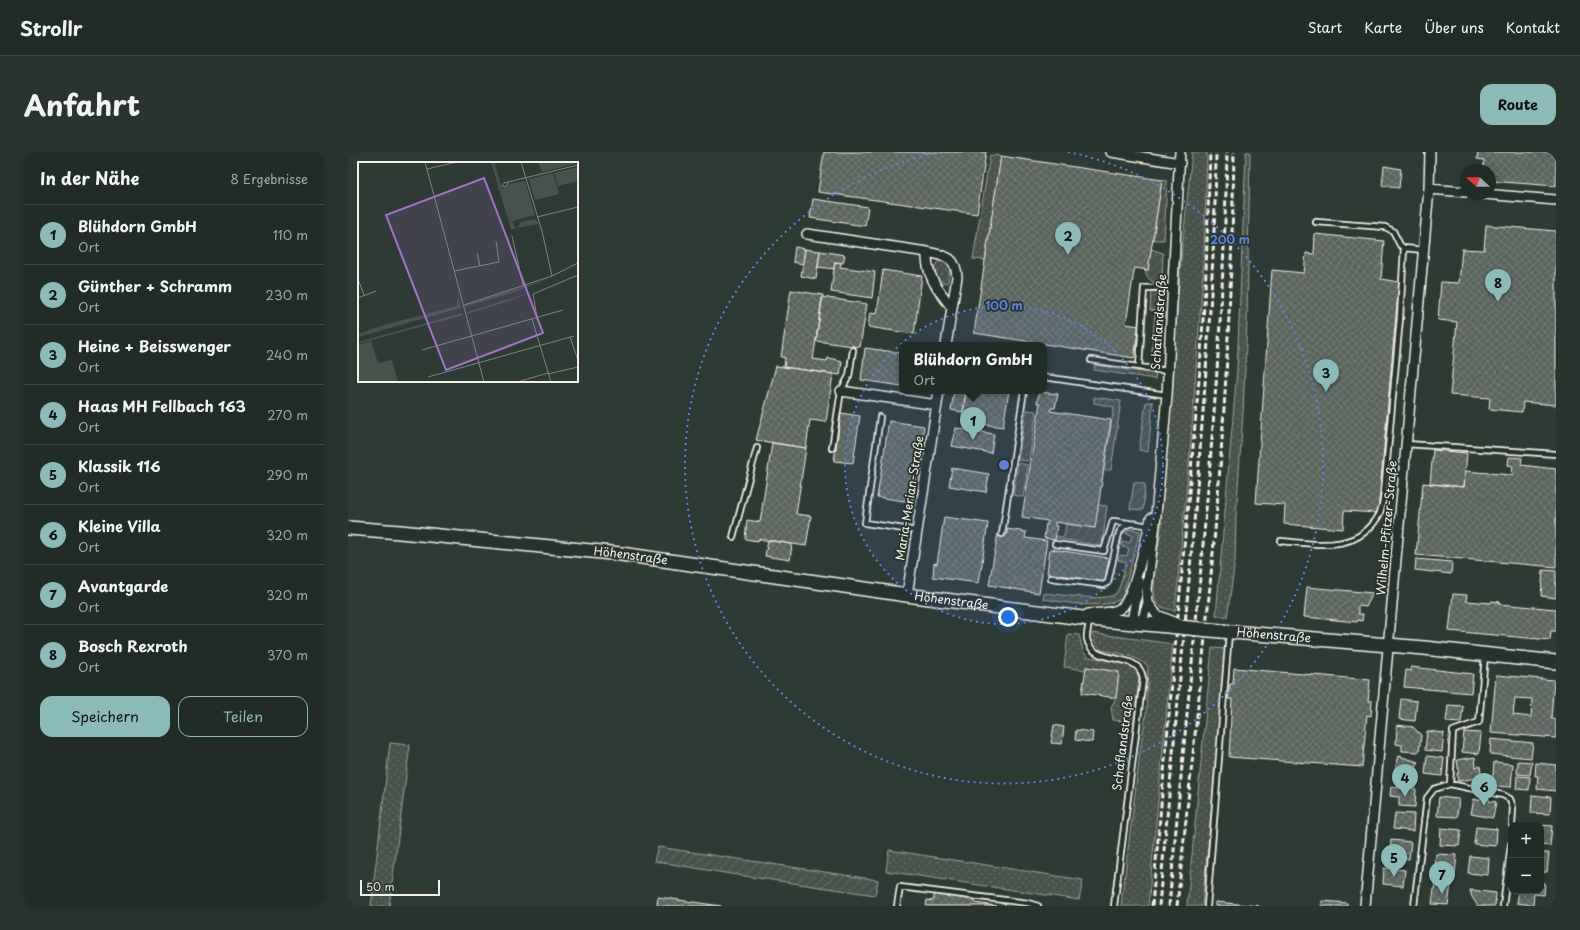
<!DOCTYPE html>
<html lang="de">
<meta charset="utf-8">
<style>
:root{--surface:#222c27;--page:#2a342f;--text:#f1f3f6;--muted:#a2a7a7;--line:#3f4844;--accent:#8bbbb9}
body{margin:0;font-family:"Playpen Sans",sans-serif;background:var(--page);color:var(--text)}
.controls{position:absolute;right:12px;bottom:12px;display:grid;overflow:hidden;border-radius:8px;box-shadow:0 2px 10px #0003}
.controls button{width:36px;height:36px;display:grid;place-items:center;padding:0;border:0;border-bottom:1px solid var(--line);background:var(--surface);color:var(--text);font:20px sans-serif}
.compass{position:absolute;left:1112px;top:12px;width:36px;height:36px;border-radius:50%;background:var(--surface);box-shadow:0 2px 10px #0003;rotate:291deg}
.scale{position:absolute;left:12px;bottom:10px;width:80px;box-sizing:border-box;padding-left:4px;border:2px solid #f4f1e8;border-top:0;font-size:11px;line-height:14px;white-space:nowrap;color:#f4f1e8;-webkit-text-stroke:3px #26332d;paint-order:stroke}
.you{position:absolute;left:660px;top:465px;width:14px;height:14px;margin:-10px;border:3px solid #fff;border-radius:50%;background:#1a73e8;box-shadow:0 0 0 6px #1a73e833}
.badge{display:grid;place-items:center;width:26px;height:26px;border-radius:50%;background:var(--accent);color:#111;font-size:13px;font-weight:700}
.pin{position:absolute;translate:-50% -33px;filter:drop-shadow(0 1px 2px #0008)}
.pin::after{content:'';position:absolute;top:21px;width:14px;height:12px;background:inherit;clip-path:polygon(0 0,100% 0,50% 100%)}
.popup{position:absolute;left:551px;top:190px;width:148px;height:52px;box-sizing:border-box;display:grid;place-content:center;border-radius:8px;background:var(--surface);filter:drop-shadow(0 1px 3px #0005);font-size:13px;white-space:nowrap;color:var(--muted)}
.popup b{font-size:15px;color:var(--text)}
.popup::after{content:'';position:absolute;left:50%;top:100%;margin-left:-8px;border:8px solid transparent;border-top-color:var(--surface)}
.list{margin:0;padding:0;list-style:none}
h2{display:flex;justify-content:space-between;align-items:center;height:52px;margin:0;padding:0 16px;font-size:17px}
h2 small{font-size:13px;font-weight:400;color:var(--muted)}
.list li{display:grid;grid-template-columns:26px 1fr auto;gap:12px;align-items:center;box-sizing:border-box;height:60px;padding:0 16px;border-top:1px solid var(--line)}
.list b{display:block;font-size:15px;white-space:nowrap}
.list p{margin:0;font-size:13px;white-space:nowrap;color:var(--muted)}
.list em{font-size:13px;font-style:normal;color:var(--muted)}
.actions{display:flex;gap:8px;padding:12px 16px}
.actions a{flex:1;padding:9px 0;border:1px solid var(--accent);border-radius:12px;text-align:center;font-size:14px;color:var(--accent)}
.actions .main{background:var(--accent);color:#111}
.map{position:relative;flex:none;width:1208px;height:754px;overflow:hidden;border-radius:12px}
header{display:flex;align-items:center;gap:24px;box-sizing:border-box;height:56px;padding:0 20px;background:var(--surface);border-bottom:1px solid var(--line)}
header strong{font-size:19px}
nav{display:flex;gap:22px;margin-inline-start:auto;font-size:14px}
.intro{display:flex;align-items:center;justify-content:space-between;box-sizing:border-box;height:96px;padding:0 24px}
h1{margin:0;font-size:28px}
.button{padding:10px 18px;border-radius:12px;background:var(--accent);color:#111;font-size:14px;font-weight:700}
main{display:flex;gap:24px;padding:0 24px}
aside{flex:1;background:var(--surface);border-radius:12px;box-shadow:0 2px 10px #0003}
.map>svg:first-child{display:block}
</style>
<header>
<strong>Strollr</strong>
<nav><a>Start</a><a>Karte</a><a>Über uns</a><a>Kontakt</a></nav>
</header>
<div class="intro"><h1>Anfahrt</h1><a class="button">Route</a></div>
<main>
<aside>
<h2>In der Nähe<small>8 Ergebnisse</small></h2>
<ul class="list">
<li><span class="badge">1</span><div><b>Blühdorn GmbH</b><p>Ort</p></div><em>110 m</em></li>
<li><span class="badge">2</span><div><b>Günther + Schramm</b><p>Ort</p></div><em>230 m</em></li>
<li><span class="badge">3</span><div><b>Heine + Beisswenger</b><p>Ort</p></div><em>240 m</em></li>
<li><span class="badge">4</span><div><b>Haas MH Fellbach 163</b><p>Ort</p></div><em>270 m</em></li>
<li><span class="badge">5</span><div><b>Klassik 116</b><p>Ort</p></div><em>290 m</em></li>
<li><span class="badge">6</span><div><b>Kleine Villa</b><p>Ort</p></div><em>320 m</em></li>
<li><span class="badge">7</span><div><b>Avantgarde</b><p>Ort</p></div><em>320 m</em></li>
<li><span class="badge">8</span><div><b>Bosch Rexroth</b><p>Ort</p></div><em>370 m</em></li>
</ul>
<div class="actions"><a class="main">Speichern</a><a>Teilen</a></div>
</aside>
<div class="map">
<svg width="1208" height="754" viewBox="0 0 1208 754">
<defs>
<pattern id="grass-dots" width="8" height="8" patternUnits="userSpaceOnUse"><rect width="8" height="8" fill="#48524c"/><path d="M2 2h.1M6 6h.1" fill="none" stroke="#636b66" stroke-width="1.8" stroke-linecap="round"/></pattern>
<pattern id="garden-furrows" width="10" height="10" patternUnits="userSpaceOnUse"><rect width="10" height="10" fill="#48524c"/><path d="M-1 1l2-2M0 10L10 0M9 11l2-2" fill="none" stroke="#636b66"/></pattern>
<pattern id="building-cross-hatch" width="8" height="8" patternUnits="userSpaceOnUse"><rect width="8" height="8" fill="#5c655e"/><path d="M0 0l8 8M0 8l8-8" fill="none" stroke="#747c75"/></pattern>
</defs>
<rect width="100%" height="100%" fill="#2e3b34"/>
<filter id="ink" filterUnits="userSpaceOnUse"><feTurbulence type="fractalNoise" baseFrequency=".025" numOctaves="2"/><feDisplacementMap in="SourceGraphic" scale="8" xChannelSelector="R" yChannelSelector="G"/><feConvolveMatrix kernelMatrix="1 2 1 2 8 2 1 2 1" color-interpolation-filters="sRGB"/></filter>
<g filter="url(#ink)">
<!-- grass -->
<path fill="url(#grass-dots)" stroke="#9ea29a" d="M844 0H859L856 107 843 288 827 459C820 457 811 456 808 449 802 435 812 387 814 370H811L819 292 832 118Z
M898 0H902L899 168 895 261 888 364 887 409 879 465 868 463 889 218Z
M642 3 653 4 637 108 625 107Z
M591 109 600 111 602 115 600 130 597 131C588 128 582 116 591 109Z
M747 213 808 222 807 227 746 218Z
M744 481 825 492 800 754H773L794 585 798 563 800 514C786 503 770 501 753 498L747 491Z
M720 482 731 483 735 499 740 505 777 511 787 515 791 526 786 570 765 568 763 555 768 546 771 520 738 515 737 518 716 515Z
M864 496 879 497 854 754H839Z
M42 591 62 593 41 754H23Z
M541 698 735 728 731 748 538 719Z"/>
<!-- garden -->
<path fill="url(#garden-furrows)" stroke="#9ea29a" d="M814 28 819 29 816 88H805Z
M803 97 815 101 814 130 810 131C802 130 799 126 797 118H800Z
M803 139 812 140 809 200 804 199 807 159 802 158Z
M746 245 773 249 763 318H756L766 255 746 251Z
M798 250H805L800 300 791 298Z
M678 258 688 259 681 309 670 308Z
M670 311 680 313 675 345 665 343Z
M786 330 797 332 795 358 782 357Z
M750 353 759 354 754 394 707 386 708 384 716 385 718 372 747 376Z
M781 377 792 379 791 383 774 446C754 459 717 450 695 447L696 441C709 442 759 450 767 442 773 437 776 417 778 410L770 408 772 403 779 404 781 396 774 395 775 389 782 391 784 383 777 381Z
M310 695 530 728 527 743 383 722 306 709Z"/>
<!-- building -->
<path fill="url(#building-cross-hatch)" stroke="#f4f1e8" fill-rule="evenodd" d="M476 0H638L629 62 470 40Z
M1130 0H1208V34L1142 29V18H1135L1136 8 1129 7Z
M653 4 814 28 800 118 787 116 786 119 778 172 791 174 786 206 626 181Z
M1036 14 1053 17 1051 36 1034 34Z
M465 47 520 55 517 74 462 66Z
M1138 73 1208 79V253L1175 250 1174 260 1141 257 1142 246 1102 243 1109 170 1090 168 1093 130 1111 131 1114 97 1136 98Z
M967 82 1036 89 1033 127 1051 130 1030 361 996 359 995 377 936 372 937 353 908 351 924 118 956 121 958 101 966 102Z
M447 95 457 97 455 112 445 110Z
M457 97 472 99 468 127 453 124Z
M472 99 497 103 495 111 487 110 486 117 470 115Z
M487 110 493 111 492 115 527 120 524 146 483 140Z
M535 118 574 124 566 182 520 175 522 161 529 162Z
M443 138 475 143 465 207 479 209 480 206 494 209 492 223 436 215 437 206 433 205Z
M474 145 519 152 512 195 468 189Z
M517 196 554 201V234L513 228Z
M428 214 485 222 478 270 462 268 458 296 408 288Z
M606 239H618L615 260 603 258Z
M618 239H661L655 275 614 269Z
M691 240 710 242 707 256H703L702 259 763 268 747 376 707 370V374H709L707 388 696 386 698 372 699 373 700 369 674 365 692 251H689Z
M493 261 512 264 505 311 486 309Z
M541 269 576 274 564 350 529 345Z
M608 276 646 282 643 301 604 294Z
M424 291 458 296 448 362 463 364 458 394 410 387V389L397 387 399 368 412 370Z
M1085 298 1119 301 1116 335 1082 332Z
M1161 305 1174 306 1173 313 1208 317V415L1068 403 1075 331 1116 335 1117 319 1164 323 1165 314 1160 313Z
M604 316 641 322 638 340 601 334Z
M596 365 640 371 631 431 585 425 586 411 589 412Z
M659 377 678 380 677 386 699 389 691 441 641 433 650 381 659 383Z
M420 388 444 392 442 408 417 404Z
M702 397 761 406 757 430 699 421Z
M1068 407 1104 410 1103 422 1067 418Z
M1195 418 1208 419V446L1193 444Z
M959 435 1025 441 1018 455 1010 454V462H1015L1014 469 1009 468V470L956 465Z
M1105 442 1119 443 1118 449 1143 451 1144 449 1152 450 1151 452 1208 457V479H1203L1202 488 1101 479Z
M738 515 771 520 768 546 734 541Z
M1063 515 1125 522 1123 541 1056 535 1058 518 1063 519Z
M886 516 1022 528 1020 549H1024L1023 564 1019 563 1014 615 881 605 884 547H880L882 532H885Z
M1148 523 1206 528 1203 566 1208 567V586L1143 581ZM1167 546 1184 547 1183 565 1165 563Z
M1053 547 1069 549 1067 569 1051 567Z
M1100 553 1115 554 1113 571 1098 570Z
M706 573 716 575 714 592 703 591Z
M1049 573 1065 575 1073 583 1071 600 1054 599V593L1048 592Z
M728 578 745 580 744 590 727 588Z
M1079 579 1096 581 1094 600 1077 598Z
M1116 580 1133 581 1131 602 1114 600Z
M1143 587 1185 591 1183 606 1142 602Z
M1051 604 1070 610 1065 627 1046 621Z
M1079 604 1096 606 1094 624 1077 622Z
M1127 605 1128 615 1132 614 1133 621 1129 622 1130 626 1110 629 1109 621H1111L1109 608Z
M1170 609 1184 610 1182 623 1169 622Z
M1146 610 1165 612 1163 635 1144 634Z
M1188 611 1208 613V639L1189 637 1190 624H1187Z
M1169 624 1182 625 1181 638 1168 637Z
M1043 635 1068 637 1067 655 1051 654V645L1042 644Z
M1184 643 1203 645 1202 662 1183 661Z
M1091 645 1111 647 1109 665 1089 664Z
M1132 645 1141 646V649L1148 650 1145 666 1123 662 1126 647 1132 648Z
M1047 661 1066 662 1065 679 1045 677Z
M1179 672 1204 674 1202 694 1193 693V673H1179Z
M1128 675 1149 677 1148 694 1126 692Z
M1093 676 1113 678 1111 694 1092 693Z
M1043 688 1063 690 1061 707 1042 705Z
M1193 701H1201L1199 720H1193Z
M1088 702 1109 703 1107 721 1087 719Z
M1122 704 1141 706 1140 723 1120 721Z
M1036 716 1057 718 1055 734 1035 732Z
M1087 730 1103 732 1100 753 1084 752Z
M1193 731H1197L1196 743 1186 742 1185 753 1169 751 1171 739H1193Z
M1122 738 1148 741 1147 754H1130L1124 745Z
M587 741 627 746V751L649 754H578L579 748 585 749Z
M310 745 373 754H309Z
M974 749 999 751V754H973Z
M868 750 911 754H868Z"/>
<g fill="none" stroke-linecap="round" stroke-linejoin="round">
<!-- service casing -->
<g stroke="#f4f1e8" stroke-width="8">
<path id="service" d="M968 70 1037 75 1045 79 1052 93 1056 96 1076 98
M743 208 791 215
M820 219 791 215 796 136 826 135
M696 225 819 243
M532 265 517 371 569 379
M1058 292 1208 302
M484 296 493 239 501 224 505 198
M654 382 676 239
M385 385 409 296
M933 389C969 392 1010 401 1031 363 1034 357 1035 348 1036 341L1052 166 1056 96
M707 392 756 399 765 369 781 371
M703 426 756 433 760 430 771 381C779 367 788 372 801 374
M741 469C741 474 738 482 739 487 745 516 792 497 795 527L766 754
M1102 632 1105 579 1131 570 1137 504
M549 754 552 735 680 751 690 754
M859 754 881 481
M1066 754 1079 646 1086 637 1102 632 1155 643 1162 647 1165 655 1164 673
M1155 754 1163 692"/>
</g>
<!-- minor casing -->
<g stroke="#f4f1e8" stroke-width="12">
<path id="minor" d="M763 0 832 11
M1081 37 1118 40
M1136 42 1208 48
M459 82 579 100C597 104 608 104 609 125L598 193
M579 100C578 125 590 137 604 156
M493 239 589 253
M791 430 785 464 793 472 800 451
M559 443 591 239
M740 462C750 461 764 462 773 456 786 446 799 384 803 366
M809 463 800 451 799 437 808 363 819 243 832 0
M1017 754 1081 37 1082 0"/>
</g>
<!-- secondary casing -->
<g stroke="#f4f1e8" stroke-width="16">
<g id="secondary">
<path id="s1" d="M0 376 52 380 273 402 559 443 742 467 809 473"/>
<path id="s2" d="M873 479 1076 496 1208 510"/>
</g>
</g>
<!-- service -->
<use href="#service" stroke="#26332d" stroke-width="4.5"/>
<!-- minor -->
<use href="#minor" stroke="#26332d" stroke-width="9"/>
<!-- secondary -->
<use href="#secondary" stroke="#26332d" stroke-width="13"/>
<!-- rail -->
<path stroke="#f4f1e8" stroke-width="3" stroke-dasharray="6 3" stroke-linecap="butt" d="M804 754 852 217 858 120 862 0
M811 754C824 606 839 459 851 311 859 208 867 104 868 0
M821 754C843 503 874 252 879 0
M829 754C843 617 859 479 870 342 879 228 884 114 886 0"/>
<!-- minor-bridge casing -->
<g stroke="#f4f1e8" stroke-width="12" stroke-linecap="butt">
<path id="minor-bridge" d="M809 463 831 472"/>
</g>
<!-- secondary-bridge casing -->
<g stroke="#f4f1e8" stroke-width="16" stroke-linecap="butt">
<path id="secondary-bridge" d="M809 473 873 479"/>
</g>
<!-- minor-bridge -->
<use href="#minor-bridge" stroke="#26332d" stroke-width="9"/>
<!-- secondary-bridge -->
<use href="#secondary-bridge" stroke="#26332d" stroke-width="13"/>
</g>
</g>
<!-- distance rings -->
<circle cx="656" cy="313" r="159" fill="#5e7fdd" fill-opacity=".12"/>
<g fill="none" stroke="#5e7fdd" stroke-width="2" stroke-dasharray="2 4">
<circle cx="656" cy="313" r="159"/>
<path d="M720 0A319 319 0 1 1 592 0"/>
</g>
<g text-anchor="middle" stroke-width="3.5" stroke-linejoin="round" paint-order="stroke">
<!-- street labels -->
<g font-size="12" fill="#f4f1e8" stroke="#26332d">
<text transform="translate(811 170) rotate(-86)" y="4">Schaflandstraße</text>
<text transform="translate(562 346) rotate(-81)" y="4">Maria-Merian-Straße</text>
<text transform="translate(1039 376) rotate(-85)" y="4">Wilhelm-Pfitzer-Straße</text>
<text dy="4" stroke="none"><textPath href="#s1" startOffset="284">Höhenstraße</textPath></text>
<text dy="4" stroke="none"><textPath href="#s1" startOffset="608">Höhenstraße</textPath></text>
<text dy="4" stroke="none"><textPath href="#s2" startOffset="53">Höhenstraße</textPath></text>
<text transform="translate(775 591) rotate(-83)" y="4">Schaflandstraße</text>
</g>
</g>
<!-- overview -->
<g transform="translate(10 10)">
<rect width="220" height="220" fill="#2e3b34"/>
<path d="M133 0H144L137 2 144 27 151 22 167 19 177 53 154 59 158 67H153ZM180 0H220V1L184 10ZM220 5V19L200 24 196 11ZM195 11 201 32 177 38 171 17ZM177 57 181 62 159 66 163 60ZM193 116 154 131 107 145V143ZM174 130 148 140 109 152V150ZM100 135 103 146 0 175V172L26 163 99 144ZM104 151 105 153 0 182V180Z" fill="#48524c"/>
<path d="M13 179 20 201 34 198 40 220H0V183Z" fill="#48524c"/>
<path d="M34 206 38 220H31L28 208Z" fill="#48524c"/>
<path fill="none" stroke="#7d847c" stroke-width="1" d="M67 0 126 220M163 0 184 69 194 114M69 7 99 0M151 20 147 25 144 24 146 21 220 3M179 55 220 45M154 74 165 123M119 91 122 104M96 109 141 100 138 79M0 117 6 133M0 136 18 129M106 143 194 114 220 101M179 155 175 132 220 113M174 157 193 220M212 175 220 198M64 188 205 148M190 212 220 205M70 215 216 174M159 220 190 211"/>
<path fill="#a571cd" fill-opacity="0.15" stroke="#a571cd" stroke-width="2" d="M126 16 185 171 88 208 28 53Z"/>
<rect width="220" height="220" fill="none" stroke="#f4f1e8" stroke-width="2"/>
</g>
<circle cx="656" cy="313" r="6" fill="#5e7fdd" stroke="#26332d" stroke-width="2"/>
<g font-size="12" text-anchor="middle" font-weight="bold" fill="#5e7fdd" stroke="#26332d" stroke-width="3.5" stroke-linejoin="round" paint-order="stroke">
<text x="882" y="92">200 m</text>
<text x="656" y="158">100 m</text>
</g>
</svg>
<div class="controls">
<button>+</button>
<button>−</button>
</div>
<svg class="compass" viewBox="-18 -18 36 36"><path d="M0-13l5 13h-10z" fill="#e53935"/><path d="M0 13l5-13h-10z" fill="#a2a7a7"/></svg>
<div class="scale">50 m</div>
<div class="you"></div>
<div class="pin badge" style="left:625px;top:288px">1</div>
<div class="popup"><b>Blühdorn GmbH</b>Ort</div>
<div class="pin badge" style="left:720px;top:103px">2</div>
<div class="pin badge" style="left:978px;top:240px">3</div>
<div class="pin badge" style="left:1057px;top:645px">4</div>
<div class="pin badge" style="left:1046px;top:725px">5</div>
<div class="pin badge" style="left:1136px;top:654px">6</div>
<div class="pin badge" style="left:1094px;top:742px">7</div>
<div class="pin badge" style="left:1150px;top:150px">8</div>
</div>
</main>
